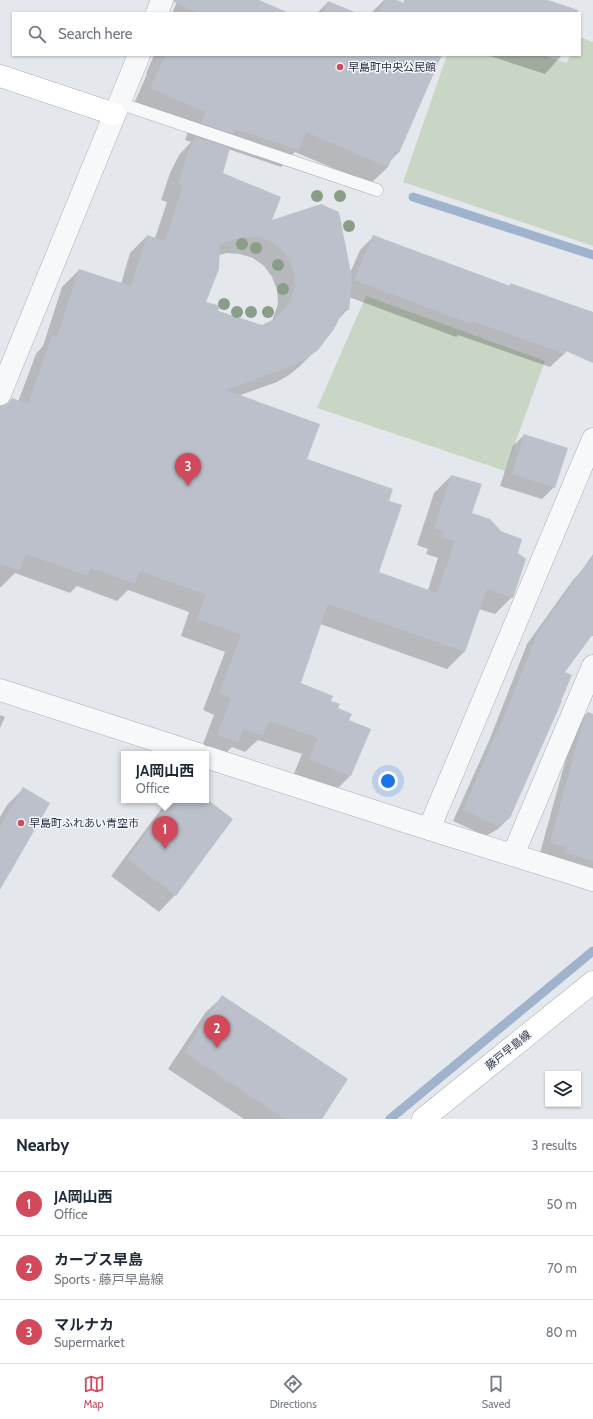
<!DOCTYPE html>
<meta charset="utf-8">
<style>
:root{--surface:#fff;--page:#f6f6f7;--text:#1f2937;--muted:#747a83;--line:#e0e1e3;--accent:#d1495b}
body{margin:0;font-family:Cabin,"Noto Sans JP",sans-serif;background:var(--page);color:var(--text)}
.controls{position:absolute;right:12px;bottom:12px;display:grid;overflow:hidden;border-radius:0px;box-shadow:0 1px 3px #0004}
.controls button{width:36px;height:36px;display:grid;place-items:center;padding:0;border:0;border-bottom:1px solid var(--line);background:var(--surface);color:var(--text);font:20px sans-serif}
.you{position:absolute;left:388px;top:781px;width:14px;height:14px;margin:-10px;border:3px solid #fff;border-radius:50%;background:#1a73e8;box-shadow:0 0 0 6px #1a73e833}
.badge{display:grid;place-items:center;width:26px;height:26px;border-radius:50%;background:var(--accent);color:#fff;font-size:13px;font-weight:700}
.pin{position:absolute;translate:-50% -33px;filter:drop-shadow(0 1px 2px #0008)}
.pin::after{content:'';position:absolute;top:21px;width:14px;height:12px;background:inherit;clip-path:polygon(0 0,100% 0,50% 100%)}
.popup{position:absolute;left:121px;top:751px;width:88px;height:52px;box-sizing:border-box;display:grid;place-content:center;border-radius:0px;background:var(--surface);filter:drop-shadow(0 1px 3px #0005);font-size:13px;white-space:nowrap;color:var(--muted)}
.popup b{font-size:15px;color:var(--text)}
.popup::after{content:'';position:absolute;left:50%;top:100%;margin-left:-8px;border:8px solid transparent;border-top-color:var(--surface)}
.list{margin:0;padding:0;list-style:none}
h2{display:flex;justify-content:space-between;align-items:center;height:52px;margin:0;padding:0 16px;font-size:17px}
h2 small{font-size:13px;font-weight:400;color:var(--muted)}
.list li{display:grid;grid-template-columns:26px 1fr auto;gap:12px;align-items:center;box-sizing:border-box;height:64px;padding:0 16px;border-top:1px solid var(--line)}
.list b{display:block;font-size:15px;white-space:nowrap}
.list p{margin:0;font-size:13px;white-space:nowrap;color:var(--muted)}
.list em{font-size:13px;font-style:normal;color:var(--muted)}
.icon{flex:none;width:22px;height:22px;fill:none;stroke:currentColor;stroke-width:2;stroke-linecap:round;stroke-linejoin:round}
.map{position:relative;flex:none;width:593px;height:1119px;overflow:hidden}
.search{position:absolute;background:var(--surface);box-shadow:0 1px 3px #0004;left:12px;right:12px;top:12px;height:44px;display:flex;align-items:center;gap:10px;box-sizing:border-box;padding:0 14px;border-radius:0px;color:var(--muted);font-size:15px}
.sheet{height:244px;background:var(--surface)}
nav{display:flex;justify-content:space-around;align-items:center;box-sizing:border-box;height:56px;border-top:1px solid var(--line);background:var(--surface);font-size:11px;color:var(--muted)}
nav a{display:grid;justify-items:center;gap:2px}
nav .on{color:var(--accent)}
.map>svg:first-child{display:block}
</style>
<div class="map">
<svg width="593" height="1119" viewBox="0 0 593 1119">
<rect width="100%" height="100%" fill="#e4e7ec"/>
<!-- green -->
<path fill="#c9d6c5" d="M580 37 593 42V246L403 182 447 55H542L567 63 570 55H580Z
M366 296 545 361 505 471 317 408Z"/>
<!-- shadow -->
<path fill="#0003" fill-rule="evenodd" d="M178 0H256L287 13H172Z
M384 0H394L407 6 410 0H545L576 13H371Z
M328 2 354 13H317Z
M154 55H440L398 153 390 161 388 167 370 184 295 152 281 167 228 149 222 174 270 222 350 273 360 250 374 236 509 286 511 284 565 353 550 367 458 335 456 337 349 297 348 309 337 321 317 349 299 367 289 375 277 382 238 396 306 459 388 502 378 573 428 590 438 558 426 554 428 549 417 545 434 493 451 476 471 514 517 553 512 597 495 614 479 609 464 652 447 669 320 624 300 683 330 702 348 721 351 775 334 792 293 776 302 754 258 740 245 752 232 747 220 759 200 752 214 715 203 710 225 652 181 636 189 612 128 590 117 601 77 586 70 593 15 573 1 587H0V422L18 402 36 354 43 346 62 287 79 270 121 284 130 253 147 236 155 238 167 202 161 200 170 173 179 155 191 142 185 140 189 129 133 106 147 74H146ZM227 253 240 254 253 258 264 266 272 277 277 290 278 304 272 321 262 326 217 312 205 303 219 255Z
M487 55H562L545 74Z
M524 435 554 487 542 499 500 486 513 446Z
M593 563V636L591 635 564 673 509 818 498 829 486 836 453 821 489 741 527 644 573 580 583 569Z
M588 712 593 714V874L540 853 573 733 577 723Z
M0 715 5 717 0 728Z
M23 789 0 877V817L7 805Z
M168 800H206L175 895 159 912 111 876Z
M222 997 321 1119H244L168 1069 205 1013Z"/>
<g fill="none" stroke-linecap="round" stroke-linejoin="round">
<!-- stream -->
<path stroke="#9fb4cc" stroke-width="9" d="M413 197 593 255
M390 1119 593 951"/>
</g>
<!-- building -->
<path fill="#bbc0ca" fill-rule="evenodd" d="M174 0H259L289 13H198L174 2Z
M385 0H397L404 3V0H548L578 10 577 13H379Z
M328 1 357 13H323Z
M165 55H442L399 153 395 152 388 167 306 132 299 150 235 129 234 134 201 123 206 112 150 88Z
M195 137 230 148 223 173 281 197 272 220 321 204 339 212 352 278 349 310 344 309 334 329 318 350 307 358 295 365 226 390 320 424 307 459 393 489 389 501 402 505 379 572 437 593 455 541 442 537 444 532 434 528 451 475 482 484 472 513 490 519 501 531 522 539 518 553 526 559 513 598 487 589 465 652 328 604 301 683 333 696 331 701 340 704 338 708 352 714 349 720 371 729 351 776 309 759 318 738 269 721 263 736 243 728 238 743 217 735 231 698 219 693 241 635 197 619 206 595 140 571 135 584 91 568 88 576 26 554 19 571 0 563V406L7 404 12 398 28 404 52 335 57 337 79 269 131 286 147 235 165 241 183 185 178 184 187 155ZM244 237H258L270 241 281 249 289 260 294 272 295 286 291 299 284 310 274 319 262 325 218 311 220 306 206 302 219 269 220 244Z
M373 235 510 286V283L593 312V363L566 351 565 354 472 321 471 324 354 280Z
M524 434 568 448 555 488 512 474Z
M593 554V634L565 672 572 675 561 701H562L510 818 498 826 463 810 497 731H498L538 632Z
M587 713 593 714V861L564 852 566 847 550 843 583 721Z
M23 787 50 803 0 890V827Z
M171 800H208L233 819 176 896 127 859Z
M222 995 348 1079 322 1119H285L184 1052Z"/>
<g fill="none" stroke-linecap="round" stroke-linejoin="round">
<!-- lane casing -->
<g stroke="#a9aeb7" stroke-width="13">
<path id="lane" d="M119 103 377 190"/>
</g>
<!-- street casing -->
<g stroke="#a9aeb7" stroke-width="23">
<path id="street" d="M157 13 162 0
M0 394 139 55
M0 690 198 754
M206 757 429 829 593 880
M429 829 593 439
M513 855 593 666"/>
</g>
<!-- secondary casing -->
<g stroke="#a9aeb7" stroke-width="23">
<path id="secondary" d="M0 76 114 114
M423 1119 593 982"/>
</g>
<!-- lane -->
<use href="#lane" stroke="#f7f8fa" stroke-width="12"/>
<!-- street -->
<use href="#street" stroke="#f7f8fa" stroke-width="22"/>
<!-- secondary -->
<use href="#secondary" stroke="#fff" stroke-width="22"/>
</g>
<!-- trees -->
<g fill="#899d89">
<circle cx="317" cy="196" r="6"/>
<circle cx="340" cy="196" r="6"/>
<circle cx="349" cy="226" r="6"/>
<circle cx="242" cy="244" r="6"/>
<circle cx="256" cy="248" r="6"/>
<circle cx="278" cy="265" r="6"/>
<circle cx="283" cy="289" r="6"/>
<circle cx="224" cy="304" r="6"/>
<circle cx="237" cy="312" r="6"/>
<circle cx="251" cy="312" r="6"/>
<circle cx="268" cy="312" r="6"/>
</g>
<!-- markers -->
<g fill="#d1495b" stroke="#f4f6f9" stroke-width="1.5">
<circle cx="340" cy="67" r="4"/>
<circle cx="21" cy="823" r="4"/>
</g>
<g text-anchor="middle" stroke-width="3" stroke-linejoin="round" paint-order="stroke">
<!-- poi labels -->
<g font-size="11" fill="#2b3445" stroke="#f4f6f9" text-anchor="start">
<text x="348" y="71">早島町中央公民館</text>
<text x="29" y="827">早島町ふれあい青空市</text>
</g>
<!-- street labels -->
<g font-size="11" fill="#2b3445" stroke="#f4f6f9">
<text transform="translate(508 1050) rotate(-39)" y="4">藤戸早島線</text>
</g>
</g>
</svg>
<div class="controls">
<button><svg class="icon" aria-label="layers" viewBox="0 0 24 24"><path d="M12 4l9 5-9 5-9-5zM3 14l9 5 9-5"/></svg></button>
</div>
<div class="you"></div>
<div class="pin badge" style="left:165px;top:849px">1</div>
<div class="popup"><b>JA岡山西</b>Office</div>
<div class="pin badge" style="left:217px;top:1048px">2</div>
<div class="pin badge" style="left:188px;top:486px">3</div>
<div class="search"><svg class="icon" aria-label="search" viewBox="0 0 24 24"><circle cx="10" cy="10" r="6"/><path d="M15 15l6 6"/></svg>Search here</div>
</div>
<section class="sheet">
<h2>Nearby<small>3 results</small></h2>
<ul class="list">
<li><span class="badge">1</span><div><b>JA岡山西</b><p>Office</p></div><em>50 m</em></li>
<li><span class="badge">2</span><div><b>カーブス早島</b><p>Sports · 藤戸早島線</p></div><em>70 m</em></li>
<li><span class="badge">3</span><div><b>マルナカ</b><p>Supermarket</p></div><em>80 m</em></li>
</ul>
</section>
<nav>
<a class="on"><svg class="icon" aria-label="map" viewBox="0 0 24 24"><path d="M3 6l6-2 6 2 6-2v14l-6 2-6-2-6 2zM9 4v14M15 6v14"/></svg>Map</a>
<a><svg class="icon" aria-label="directions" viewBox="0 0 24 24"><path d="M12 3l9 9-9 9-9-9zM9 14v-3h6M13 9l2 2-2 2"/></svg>Directions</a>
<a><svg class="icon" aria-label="saved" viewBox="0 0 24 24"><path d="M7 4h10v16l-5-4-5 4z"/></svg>Saved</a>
</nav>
